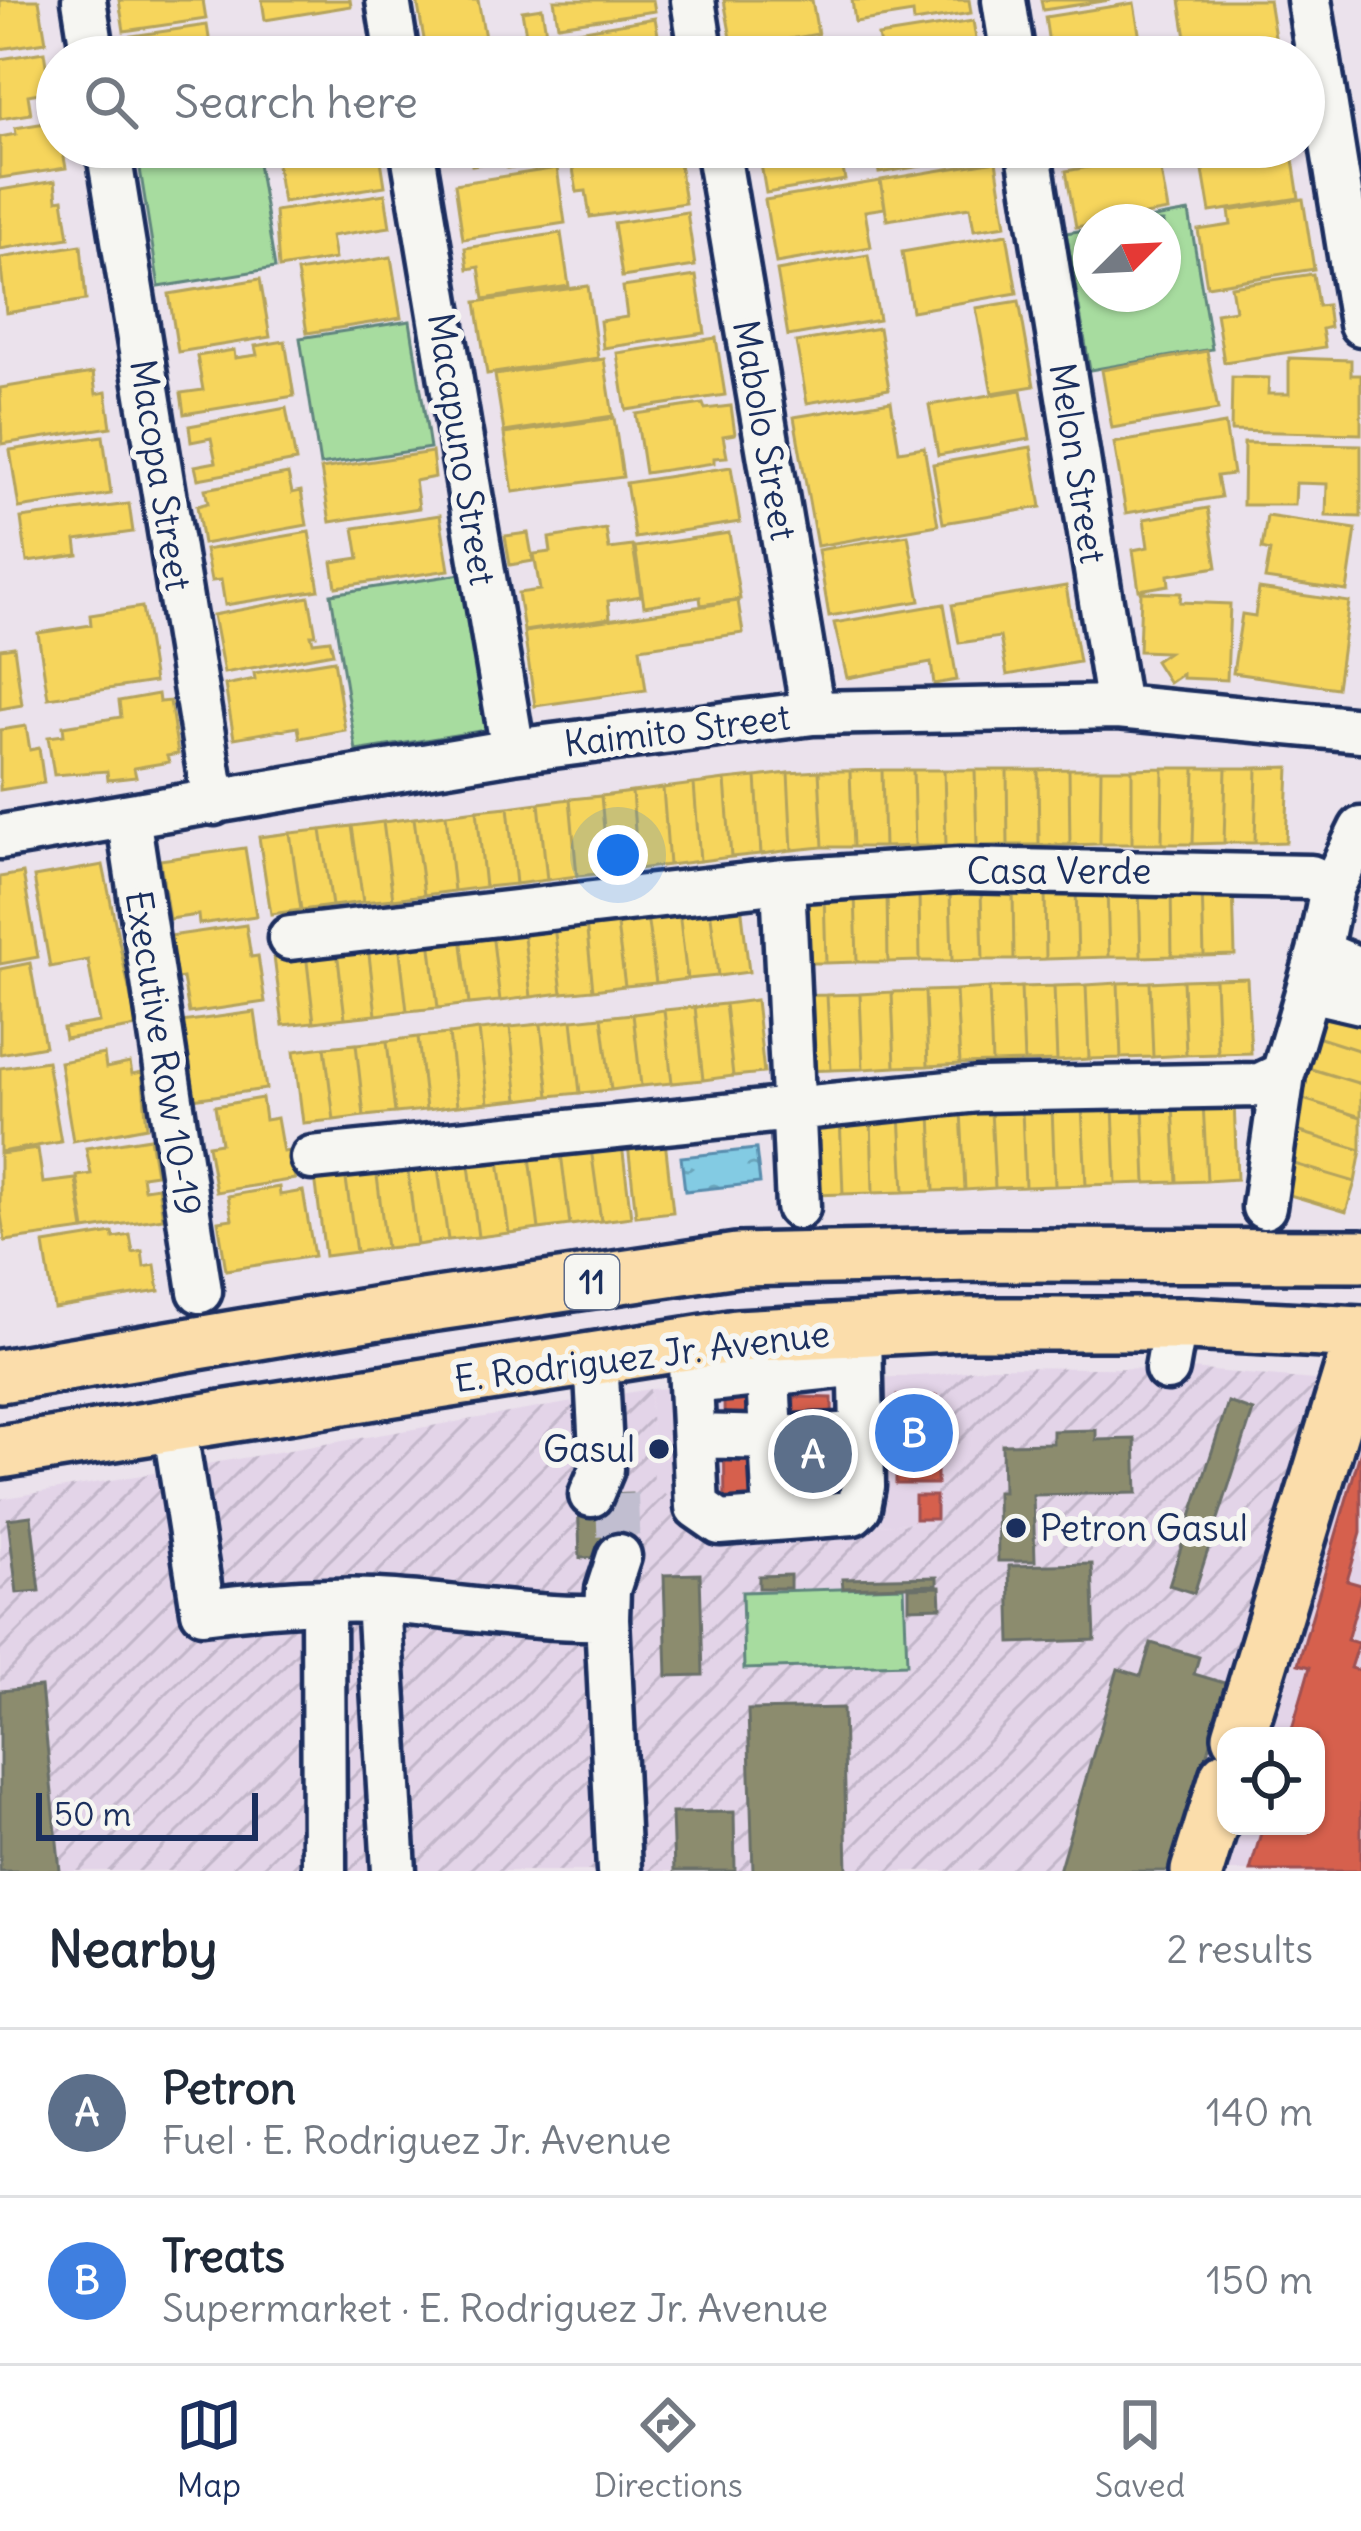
<!DOCTYPE html>
<meta charset="utf-8">
<style>
:root{--surface:#fff;--page:#f2f2f3;--text:#1f2937;--muted:#747a83;--line:#e0e1e3;--accent:#1b2f5e}
body{margin:0;font-family:Delius,sans-serif;background:var(--page);color:var(--text)}
.controls{position:absolute;right:36px;bottom:36px;display:grid;overflow:hidden;border-radius:24px;box-shadow:0 3px 9px #0004}
.controls button{width:108px;height:108px;display:grid;place-items:center;padding:0;border:0;border-bottom:3px solid var(--line);background:var(--surface);color:var(--text);font:60px sans-serif}
.compass{position:absolute;left:1073px;top:204px;width:108px;height:108px;border-radius:50%;background:var(--surface);box-shadow:0 3px 9px #0004;rotate:66deg}
.scale{position:absolute;left:36px;bottom:30px;width:222px;box-sizing:border-box;padding-left:12px;border:6px solid #1b2f5e;border-top:0;font-size:33px;line-height:42px;white-space:nowrap;color:#1b2f5e;-webkit-text-stroke:9px #f6f6f2;paint-order:stroke}
.you{position:absolute;left:618px;top:855px;width:42px;height:42px;margin:-30px;border:9px solid #fff;border-radius:50%;background:#1a73e8;box-shadow:0 0 0 18px #1a73e833}
.badge{display:grid;place-items:center;width:78px;height:78px;border-radius:50%;background:var(--accent);color:#fff;font-size:39px;font-weight:700}
.pin{position:absolute;translate:-50% -50%;border:6px solid #fff;box-shadow:0 3px 12px #0006}
.list{margin:0;padding:0;list-style:none}
h2{display:flex;justify-content:space-between;align-items:center;height:156px;margin:0;padding:0 48px;font-size:51px}
h2 small{font-size:39px;font-weight:400;color:var(--muted)}
.list li{display:grid;grid-template-columns:78px 1fr auto;gap:36px;align-items:center;box-sizing:border-box;height:168px;padding:0 48px;border-top:3px solid var(--line)}
.list b{display:block;font-size:45px;white-space:nowrap}
.list p{margin:0;font-size:39px;white-space:nowrap;color:var(--muted)}
.list em{font-size:39px;font-style:normal;color:var(--muted)}
.icon{flex:none;width:66px;height:66px;fill:none;stroke:currentColor;stroke-width:2;stroke-linecap:round;stroke-linejoin:round}
.map{position:relative;flex:none;width:1361px;height:1871px;overflow:hidden}
.search{position:absolute;background:var(--surface);box-shadow:0 3px 9px #0004;left:36px;right:36px;top:36px;height:132px;display:flex;align-items:center;gap:30px;box-sizing:border-box;padding:0 42px;border-radius:66px;color:var(--muted);font-size:45px}
.sheet{height:492px;background:var(--surface)}
nav{display:flex;justify-content:space-around;align-items:center;box-sizing:border-box;height:168px;border-top:3px solid var(--line);background:var(--surface);font-size:33px;color:var(--muted)}
nav a{display:grid;justify-items:center;gap:6px}
nav .on{color:var(--accent)}
.map>svg:first-child{display:block}
</style>
<div class="map">
<svg width="1361" height="1871" viewBox="0 0 1361 1871">
<defs>
<pattern id="industrial-furrows" width="10" height="10" patternUnits="userSpaceOnUse" patternTransform="scale(3)"><rect width="10" height="10" fill="#e3d4e8"/><path d="M-1 1l2-2M0 10L10 0M9 11l2-2" fill="none" stroke="#c2b6c9"/></pattern>
<pattern id="water-ripples" width="26" height="14" patternUnits="userSpaceOnUse" patternTransform="scale(3)"><rect width="26" height="14" fill="#83cbe3"/><path d="M2 4q2-2 4 0t4 0M15 11q2-2 4 0t4 0" fill="none" stroke="#6aa5bb"/></pattern>
</defs>
<rect width="100%" height="100%" fill="#ebe2ec"/>
<filter id="ink" filterUnits="userSpaceOnUse"><feTurbulence type="fractalNoise" baseFrequency=".00833" numOctaves="2"/><feDisplacementMap in="SourceGraphic" scale="24" xChannelSelector="R" yChannelSelector="G"/><feConvolveMatrix kernelMatrix="1 2 1 2 8 2 1 2 1" color-interpolation-filters="sRGB"/></filter>
<g filter="url(#ink)">
<!-- built -->
<path fill="#e3d4e8" d="M937 1375V1522L702 1533 653 1483 650 1389Z
M1361 1420V1871H1228L1242 1826H1316V1736H1268Z"/>
<!-- industrial -->
<path fill="url(#industrial-furrows)" d="M991 1367 1191 1369 1325 1381 1179 1871H0V1499L650 1389 654 1483 702 1533 936 1522 937 1375Z"/>
<!-- grass -->
<path fill="#a7dc9f" stroke="#61867e" stroke-width="3" d="M256 151 275 268 159 287 140 169Z
M1189 212 1212 349 1090 370 1066 233 1091 229V294H1163V222H1131Z
M410 321 430 448 320 465 300 338Z
M468 573 493 729 356 751 331 594Z
M904 1587 907 1664 744 1669 742 1592Z"/>
<!-- water -->
<path fill="url(#water-ripples)" stroke="#598dae" stroke-width="3" d="M756 1149 760 1183 685 1191 681 1157Z"/>
<!-- homes -->
<path fill="#f6d55c" stroke="#b4a35d" stroke-width="3" d="M0 0H39L46 42 0 49Z
M119 0H203L206 19 124 31Z
M262 0H350L351 6 265 20Z
M417 0H478L486 43 427 56Z
M554 0H653L655 11 558 25Z
M724 0H812L818 34 733 49Z
M852 0H969L971 13 914 22 913 13 855 22Z
M1041 0H1110L1043 10Z
M1180 0H1269L1276 43 1189 57Z
M1134 3 1143 57H1051L1045 17Z
M542 8 550 57H428L527 40 522 11Z
M655 18 662 57H552L549 36Z
M973 21 979 57H882L878 36Z
M207 25 212 57H128L125 37Z
M350 43 352 57H278V54Z
M44 52 50 91 28 95 31 114 0 119V59Z
M57 121V147H62L66 168 0 178V137L16 134 15 128Z
M133 147H224L135 162Z
M274 147H379L385 186 283 202Z
M469 147H550L552 161 507 168 505 160 472 165Z
M758 147H839L845 180 766 193Z
M875 147H993L994 154 879 173Z
M1199 147H1291L1299 198 1210 212Z
M677 148 685 203 590 217 586 191 577 192 572 163Z
M1157 148 1168 211 1076 227 1066 171 1105 164 1104 157Z
M996 161 1006 225 974 230 970 207 887 220 881 180Z
M557 168 565 223 463 239 455 184Z
M55 181 57 200 63 199 69 238 0 249V190Z
M880 181 885 208 865 211 871 247 776 263 765 200Z
M385 194 390 227 331 236 335 259 279 268 275 211Z
M1303 199 1314 269 1207 286 1198 230 1231 225 1229 211Z
M687 212 695 266 622 277 614 223Z
M561 233 569 286 484 299 479 267 468 269 465 248Z
M1007 234 1017 293 912 311 902 252Z
M81 245 86 300 6 313 0 258Z
M868 255 879 320 788 336 777 271Z
M391 257 401 318 307 333 297 272Z
M1313 274 1318 306 1327 305 1330 327 1322 329 1325 347 1224 362 1216 313 1235 310 1231 286Z
M696 276 705 333 603 348 600 321 627 317 623 287Z
M260 279 270 337 178 352 169 294Z
M588 286 598 358 487 374 476 302Z
M1019 301 1034 386 992 393 976 308Z
M879 328 889 389 807 403 796 342Z
M716 338 725 395 626 410 617 353Z
M285 341 294 396 184 414 181 393 203 390 197 356 234 350 235 358 257 355 255 346Z
M1207 351 1218 410 1112 428 1102 370Z
M1289 358 1351 360V375H1361V434L1231 431 1232 377 1269 378 1268 394H1289Z
M604 359 613 416 504 432 495 375Z
M93 373 96 394 106 392 111 427 2 444 0 388Z
M1021 390 1030 439 938 455 929 405Z
M891 401 899 451 924 447 938 525 817 546 794 417Z
M703 404 705 409 731 406 735 434 723 436 727 457 714 458V463L645 473 636 414Z
M286 408 296 461 198 479 195 466 216 462 211 438 191 442 189 426Z
M614 418 623 477 513 492 504 434Z
M1225 424 1233 474 1217 476 1221 497 1126 513 1114 443Z
M103 436 111 494 19 508 10 450Z
M1244 443 1361 445V517L1326 516 1327 484 1296 483 1295 505H1243Z
M1031 447 1041 507 943 523 933 464Z
M432 452 435 477 415 481 419 508 330 522 321 469Z
M731 467 740 522 635 538 626 483Z
M288 474 292 493 301 491 307 525 203 544 197 506 208 503 205 489Z
M129 504 133 532 76 540 78 555 27 562 21 518Z
M1208 508 1217 567 1168 575 1169 585 1139 590 1133 550 1148 547 1144 519Z
M440 515 449 570 336 587 332 562 359 558 354 528Z
M1267 516 1356 529 1347 591 1265 579 1270 551 1262 549Z
M606 529 609 549 633 546 641 596 608 601 610 618 524 631 518 593 540 590 534 554 551 552 549 538Z
M309 532 319 590 225 605 221 580 211 581 205 550Z
M528 533 533 561 510 565 505 536Z
M729 533 740 599 701 605 700 597 644 606 635 547Z
M908 535 920 601 829 616 818 550Z
M1066 586 1079 662 1007 675 1000 637 959 643 952 605Z
M1259 589 1349 602 1337 688 1233 673 1242 614 1255 616Z
M1141 592 1181 593 1180 602 1230 604 1227 680 1182 678V674L1169 683 1155 661 1168 652 1139 651Z
M309 597 316 635H311L313 642 330 640 333 653 224 673 213 615Z
M738 601 743 633 640 648 646 690 535 706 524 632Z
M944 604 957 680 934 684 931 663 847 678 834 623Z
M142 607 154 682 48 698 38 633 91 625 90 615Z
M14 647 22 705 0 709V649Z
M334 660 345 730 300 738 298 727 234 738 225 685 255 679 254 673Z
M158 694 159 702 170 701 178 754 167 756 169 762 134 768 136 777 108 780 107 771 54 775 48 737 64 735 63 726 121 717 119 701Z
M26 726 30 750 39 748 44 783 0 790V730Z
M1289 767 1286 842 1255 843 1257 768Z
M1163 768 1162 844H1132V769Z
M1163 768H1195L1193 844H1162Z
M1195 768H1226L1224 843 1193 844Z
M1226 768H1257L1255 843H1224Z
M1069 769 1070 845H1039L1038 770Z
M1069 769H1101L1100 844 1070 845Z
M1101 769H1132V844H1100Z
M882 770 884 847H853L850 771Z
M882 770H913L915 846 884 847Z
M913 770H944L946 846H915Z
M944 770H975L977 846H946Z
M975 770H1007L1008 845 977 846Z
M1007 770H1038L1039 845H1008Z
M819 771 823 847 792 850 788 773Z
M819 771H850L853 847H823Z
M788 773 792 850 761 854 756 777Z
M756 777 761 854 731 857 725 780Z
M725 780 731 857 700 861 694 784Z
M694 784 700 861 669 865 663 788Z
M663 788 669 865 638 869 632 792Z
M632 792 638 869 608 873 601 796Z
M601 796 608 873 577 876 570 799Z
M570 799 577 876 547 880 539 803Z
M539 803 547 880 516 884 508 807Z
M508 807 516 884 485 887 477 810Z
M477 810 485 887 454 891 446 814Z
M446 814 454 891 424 895 414 818Z
M414 818 424 895 393 899 383 822Z
M383 822 393 899 363 902 352 826Z
M352 826 363 902 332 906 321 830Z
M321 830 332 906 301 910 290 833Z
M290 833 301 910 271 914 259 837Z
M245 848 256 916 199 924 198 915 169 919 160 860Z
M103 865 137 1027 65 1039 63 1028 99 1022 88 960 50 967 34 877Z
M23 873 38 957 0 964V877Z
M1233 885 1235 955 1204 956 1202 886Z
M1171 886 1172 956 1141 957 1139 887Z
M1171 886H1202L1204 956H1172Z
M1139 887 1141 957H1109L1107 888Z
M1076 888 1078 958 1046 959 1045 889Z
M1076 888H1107L1109 957 1078 958Z
M1013 889 1014 960H983L981 890Z
M1013 889H1045L1046 959 1014 960Z
M981 890 983 960 952 961 950 891Z
M919 891 920 961 888 962 887 892Z
M919 891H950L952 961H920Z
M855 892 857 962 826 963 824 893Z
M855 892H887L888 962H857Z
M824 893 826 963H794L793 894Z
M741 904 749 972 718 976 710 907Z
M710 907 718 976 687 979 679 911Z
M679 911 687 979 656 983 647 915Z
M647 915 656 983 625 986 616 918Z
M616 918 625 986 593 990 586 922Z
M586 922 593 990 562 993 554 925Z
M246 925 251 957 258 956 265 1002 189 1013 183 978 177 979 170 936Z
M554 925 562 993 531 997 523 929Z
M523 929 531 997 500 1001 492 932Z
M492 932 500 1001 469 1004 461 936Z
M461 936 469 1004 438 1008 430 939Z
M430 939 438 1008 407 1011 399 943Z
M399 943 407 1011 376 1015 368 946Z
M368 946 376 1015 345 1018 337 950Z
M337 950 345 1018 314 1022 306 953Z
M306 953 314 1022 283 1025 274 957Z
M30 963 45 1046 0 1054V969Z
M1247 978 1251 1053 1218 1054 1215 979Z
M1215 979 1218 1054 1186 1055 1183 980Z
M1183 980 1186 1055 1153 1057 1150 982Z
M1150 982 1153 1057 1121 1058 1118 983Z
M1118 983 1121 1058 1089 1059 1086 985Z
M1086 985 1089 1059 1057 1061 1054 986Z
M1054 986 1057 1061 1024 1062 1021 987Z
M1021 987 1024 1062 992 1063 989 988Z
M989 988 992 1063 960 1064 956 990Z
M956 990 960 1064 928 1066 925 991Z
M925 991 928 1066 895 1067 892 992Z
M892 992 895 1067 863 1069 860 994Z
M860 994 863 1069 831 1070 827 995Z
M827 995 831 1070 799 1071 795 996Z
M756 1000 764 1073 733 1076 725 1004Z
M725 1004 733 1076 703 1080 695 1007Z
M695 1007 703 1080 672 1083 664 1010Z
M1326 1007 1361 1017V1051L1317 1037Z
M664 1010 672 1083 641 1086 633 1014Z
M255 1012 266 1089 192 1099 181 1022Z
M633 1014 641 1086 611 1090 602 1017Z
M602 1017 611 1090 580 1093 572 1020Z
M572 1020 580 1093 549 1096 541 1024Z
M541 1024 549 1096 518 1100 510 1027Z
M510 1027 518 1100 488 1103 479 1030Z
M479 1030 488 1103 457 1106 449 1034Z
M449 1034 457 1106 426 1110 418 1037Z
M418 1037 426 1110 395 1113 387 1041Z
M1317 1037 1361 1051V1084L1308 1068Z
M387 1041 395 1113 364 1116 356 1044Z
M356 1044 364 1116 334 1120 325 1047Z
M325 1047 334 1120 303 1123 294 1051Z
M104 1054 106 1068 130 1063 132 1074 142 1072 147 1127 73 1141 60 1062Z
M47 1061 61 1142 0 1152V1068Z
M1308 1068 1361 1084V1117L1300 1098Z
M262 1098 265 1120 277 1118 283 1152 290 1151 295 1179 216 1192 208 1145 221 1143 215 1106Z
M1300 1098 1361 1117V1150L1290 1129Z
M1234 1101 1237 1179 1207 1181 1203 1102Z
M1203 1102 1207 1181 1177 1182 1173 1103Z
M1173 1103 1177 1182 1146 1183 1143 1105Z
M1143 1105 1146 1183 1116 1184 1113 1106Z
M1113 1106 1116 1184 1086 1185 1082 1107Z
M1082 1107 1086 1185 1055 1186 1052 1108Z
M1052 1108 1055 1186 1025 1187 1022 1109Z
M1022 1109 1025 1187 995 1188 991 1110Z
M991 1110 995 1188 965 1190 961 1111Z
M961 1111 965 1190 934 1191 931 1112Z
M931 1112 934 1191 904 1192 900 1114Z
M900 1114 904 1192 873 1193 871 1115Z
M871 1115 873 1193 843 1194 840 1116Z
M840 1116 843 1194 813 1195 810 1117Z
M1290 1129 1361 1150 1355 1182 1281 1160Z
M664 1131 673 1212 636 1216 627 1135Z
M621 1137 631 1217 601 1221 590 1141Z
M150 1138 156 1174 142 1176 144 1189 158 1187 163 1218 85 1230 77 1176 91 1174 86 1148Z
M590 1141 601 1221 570 1225 560 1145Z
M560 1145 570 1225 539 1229 529 1149Z
M38 1149 43 1183 76 1179 84 1230 5 1241 0 1209V1154Z
M529 1149 539 1229 509 1233 498 1153Z
M498 1153 509 1233 478 1237 468 1157Z
M468 1157 478 1237 448 1240 437 1161Z
M1281 1160 1355 1182 1346 1212 1273 1190Z
M437 1161 448 1240 417 1245 407 1164Z
M407 1164 417 1245 386 1248 376 1168Z
M376 1168 386 1248 356 1252 345 1172Z
M345 1172 356 1252 325 1256 315 1176Z
M279 1187 280 1195 303 1191 314 1256 226 1270 218 1221 232 1219 228 1196Z
M113 1233 114 1238 130 1235 133 1253 142 1251 144 1267 155 1265 159 1291 54 1308 44 1244Z"/>
<!-- shops -->
<path fill="#d6604d" stroke="#9e5152" stroke-width="3" d="M724 1396H761L762 1515 725 1514Z
M897 1396H937V1484H896Z
M794 1397 832 1398 833 1511H794Z
M1361 1450V1533L1347 1581 1361 1585V1591L1347 1640 1358 1643 1350 1668 1361 1671V1871H1250L1263 1826H1316V1736H1290L1310 1667 1298 1664Z
M915 1496H936V1519H915Z"/>
<!-- industry -->
<path fill="#8c8c6e" stroke="#6a7069" stroke-width="3" d="M1228 1402 1253 1411 1194 1593 1169 1585Z
M1096 1430V1440L1135 1439 1137 1493 1033 1495 1035 1561H998L997 1492H1003L1002 1444 1053 1443V1431Z
M631 1494 634 1556 580 1558 578 1496Z
M31 1516 40 1591 17 1593 8 1519Z
M1092 1564 1095 1640 1011 1643 1009 1566Z
M700 1574 703 1675 667 1676 664 1575Z
M790 1575V1588H759V1576Z
M937 1577V1585L843 1588 842 1579Z
M940 1587 941 1607 909 1608V1588Z
M1151 1643 1199 1657 1194 1674 1228 1684 1174 1871H1059L1118 1669 1141 1676Z
M41 1687 60 1871H0V1691Z
M843 1708 847 1871H753L748 1710Z
M734 1812 735 1871H674L672 1813Z"/>
<g fill="none" stroke-linecap="round" stroke-linejoin="round">
<!-- minor-tunnel -->
<path stroke="#c1bed0" stroke-width="42" stroke-dasharray="42 21" stroke-linecap="butt" d="M617 1494 619 1556"/>
<!-- minor casing -->
<g stroke="#1b2f5e" stroke-width="51">
<path id="minor" d="M84 0 93 57
M388 0 397 57
M693 0 702 57
M1004 0 1013 57
M1309 0 1361 324
M108 147 214 803
M412 147 513 751
M717 147 813 713
M1028 147 1118 707
M128 816 200 1291
M0 837 513 751 813 713 1118 707 1361 730
M783 881 798 1207
M290 938 783 881 961 870 1311 877 1332 888
M1319 952 1361 970
M1309 990 1361 1002
M312 1158 978 1090 1260 1085 1283 1074
M1264 1207 1283 1074 1319 952 1332 888 1361 829
M766 1335 775 1517
M689 1344 697 1507 720 1523 853 1513 859 1507 863 1486 860 1330
M1167 1369 1175 1324
M691 1382 860 1364
M174 1424 203 1611C260 1604 320 1599 378 1601 454 1605 530 1620 607 1618
M694 1436 773 1438 861 1434
M591 1495 602 1469 596 1356
M378 1601 394 1871
M323 1602 324 1871
M619 1871 607 1618 608 1590 619 1556"/>
</g>
<!-- major casing -->
<g stroke="#1b2f5e" stroke-width="60">
<path id="major" d="M0 1376 396 1310 737 1260 972 1255 1361 1256
M0 1452 737 1336 964 1324H1189L1361 1333
M1239 1736 1361 1336
M1197 1871 1226 1777"/>
</g>
<!-- minor -->
<use href="#minor" stroke="#f6f6f2" stroke-width="42"/>
<!-- major -->
<use href="#major" stroke="#fbddab" stroke-width="51"/>
</g>
</g>
<!-- markers -->
<g fill="#1b2f5e" stroke="#f6f6f2" stroke-width="4.5">
<circle cx="659" cy="1449" r="12"/>
<circle cx="1016" cy="1528" r="12"/>
</g>
<g text-anchor="middle" stroke-width="12" stroke-linejoin="round" paint-order="stroke">
<!-- shield labels -->
<rect fill="#f6f6f2" stroke="#5d6b8a" stroke-width="3" x="565" y="1255" width="54" height="54" rx="9"/>
<g font-size="33" font-weight="bold" fill="#1b2f5e">
<text x="592" y="1294">11</text>
</g>
<!-- street labels -->
<g font-size="36" fill="#1b2f5e" stroke="#f6f6f2">
<text transform="translate(765 430) rotate(80)" y="13">Mabolo Street</text>
<text transform="translate(462 449) rotate(81)" y="13">Macapuno Street</text>
<text transform="translate(1078 463) rotate(81)" y="13">Melon Street</text>
<text transform="translate(161 475) rotate(81)" y="13">Macopa Street</text>
<text transform="translate(677 730) rotate(-7)" y="13">Kaimito Street</text>
<text x="1059" y="884">Casa Verde</text>
<text transform="translate(164 1053) rotate(81)" y="13">Executive Row 10-19</text>
<text transform="translate(642 1356) rotate(-7)" y="13">E. Rodriguez Jr. Avenue</text>
</g>
<!-- poi labels -->
<g font-size="36" fill="#1b2f5e" stroke="#f6f6f2" text-anchor="end">
<text x="635" y="1462">Gasul</text>
<text x="1040" y="1541" text-anchor="start">Petron Gasul</text>
</g>
</g>
</svg>
<div class="controls">
<button><svg class="icon" aria-label="locate" viewBox="0 0 24 24"><circle cx="12" cy="12" r="6"/><path d="M12 2v4M12 18v4M2 12h4M18 12h4"/></svg></button>
</div>
<svg class="compass" viewBox="-18 -18 36 36"><path d="M0-13l5 13h-10z" fill="#e53935"/><path d="M0 13l5-13h-10z" fill="#747a83"/></svg>
<div class="scale">50 m</div>
<div class="you"></div>
<div class="pin badge" style="left:813px;top:1454px;background:#5c6f8a">A</div>
<div class="pin badge" style="left:914px;top:1433px;background:#3f7fe0">B</div>
<div class="search"><svg class="icon" aria-label="search" viewBox="0 0 24 24"><circle cx="10" cy="10" r="6"/><path d="M15 15l6 6"/></svg>Search here</div>
</div>
<section class="sheet">
<h2>Nearby<small>2 results</small></h2>
<ul class="list">
<li><span class="badge" style="background:#5c6f8a">A</span><div><b>Petron</b><p>Fuel · E. Rodriguez Jr. Avenue</p></div><em>140 m</em></li>
<li><span class="badge" style="background:#3f7fe0">B</span><div><b>Treats</b><p>Supermarket · E. Rodriguez Jr. Avenue</p></div><em>150 m</em></li>
</ul>
</section>
<nav>
<a class="on"><svg class="icon" aria-label="map" viewBox="0 0 24 24"><path d="M3 6l6-2 6 2 6-2v14l-6 2-6-2-6 2zM9 4v14M15 6v14"/></svg>Map</a>
<a><svg class="icon" aria-label="directions" viewBox="0 0 24 24"><path d="M12 3l9 9-9 9-9-9zM9 14v-3h6M13 9l2 2-2 2"/></svg>Directions</a>
<a><svg class="icon" aria-label="saved" viewBox="0 0 24 24"><path d="M7 4h10v16l-5-4-5 4z"/></svg>Saved</a>
</nav>
